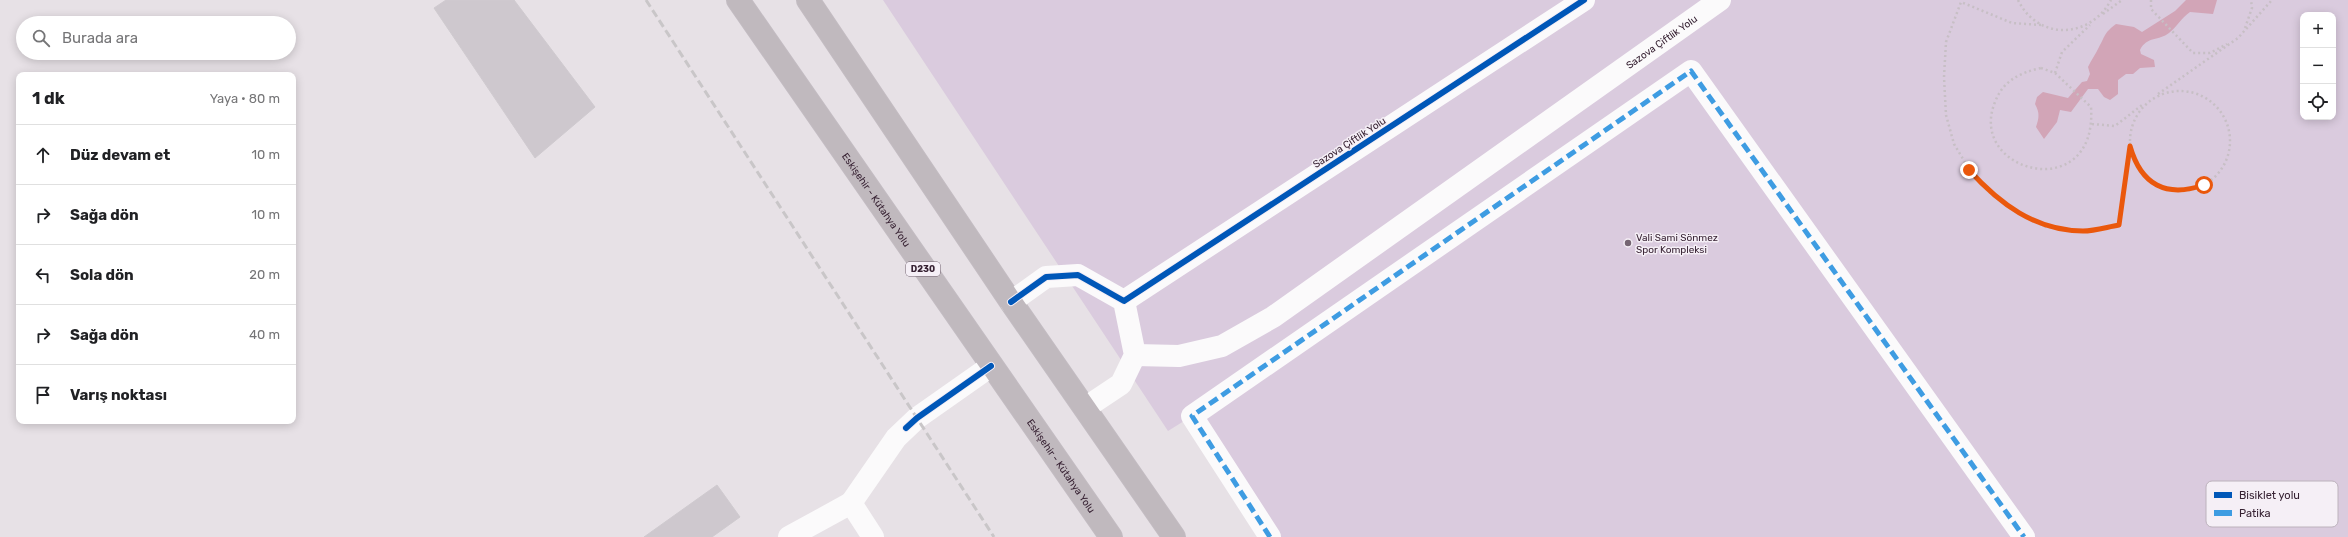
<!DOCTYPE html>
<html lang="tr">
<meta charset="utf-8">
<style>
:root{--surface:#fff;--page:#f2f2f2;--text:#202124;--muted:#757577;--line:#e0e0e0}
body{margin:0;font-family:Rubik,sans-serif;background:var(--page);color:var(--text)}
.controls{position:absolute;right:12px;top:12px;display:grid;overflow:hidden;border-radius:8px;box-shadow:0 2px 10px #0003}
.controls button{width:36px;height:36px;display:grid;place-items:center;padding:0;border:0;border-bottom:1px solid var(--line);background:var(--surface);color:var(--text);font:20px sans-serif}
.stop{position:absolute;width:12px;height:12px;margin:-9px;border:3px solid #ea580c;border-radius:50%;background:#fff}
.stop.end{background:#ea580c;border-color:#fff;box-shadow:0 1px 4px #0008}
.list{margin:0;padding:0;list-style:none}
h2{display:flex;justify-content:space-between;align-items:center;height:52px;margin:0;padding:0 16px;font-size:17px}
h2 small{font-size:13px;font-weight:400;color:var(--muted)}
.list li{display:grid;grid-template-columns:26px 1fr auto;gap:12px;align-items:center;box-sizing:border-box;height:60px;padding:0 16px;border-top:1px solid var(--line)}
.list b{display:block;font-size:15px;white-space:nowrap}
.list em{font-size:13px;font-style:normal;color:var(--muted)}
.icon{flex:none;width:22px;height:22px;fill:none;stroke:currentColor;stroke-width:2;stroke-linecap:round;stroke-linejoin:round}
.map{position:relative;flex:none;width:2348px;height:537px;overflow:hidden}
.search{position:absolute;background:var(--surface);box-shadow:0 2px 10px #0003;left:16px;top:16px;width:280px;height:44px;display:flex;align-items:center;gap:10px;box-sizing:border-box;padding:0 14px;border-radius:22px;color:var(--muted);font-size:15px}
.panel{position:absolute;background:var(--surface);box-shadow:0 2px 10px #0003;left:16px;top:72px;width:280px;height:352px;border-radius:8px}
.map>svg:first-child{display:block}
</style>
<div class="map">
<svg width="2348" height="537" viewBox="0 0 2348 537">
<rect width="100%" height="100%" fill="#e7e1e6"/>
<!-- green -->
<path fill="#dacbde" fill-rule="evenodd" d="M883 0H2348V537H1270L1192 416 1168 431ZM2303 15H2333V117H2303Z"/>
<!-- water -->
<path fill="#d2a5b7" d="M2186 0H2217L2213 14 2190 12C2181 18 2177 27 2169 33 2159 41 2147 36 2140 50L2141 54 2154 60 2155 67 2140 68 2133 74H2126L2118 80V94L2110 100 2104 97 2098 89H2088L2071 112 2060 110 2057 122 2044 139 2036 127C2039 118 2040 113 2035 104L2037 97 2043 92 2068 98 2082 82 2087 81 2090 74 2088 67C2091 60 2096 54 2099 47 2106 35 2103 34 2116 24L2134 27 2142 32 2175 11Z"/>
<!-- building -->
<path fill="#cec8ce" stroke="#cfcacf" d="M446 0H514L595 107 535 158 434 8Z
M717 485 740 517 712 537H644Z"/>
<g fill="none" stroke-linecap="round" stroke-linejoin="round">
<!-- highway casing -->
<g stroke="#c3bcc2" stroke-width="24">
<g id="highway">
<path id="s2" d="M738 0 1111 537"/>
<path d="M808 0 1011 302 1174 537"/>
</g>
</g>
<!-- path -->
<path stroke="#c7bfc5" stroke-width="2.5" stroke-dasharray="2 3" stroke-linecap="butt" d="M2018 0C2038 41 2090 39 2111 0
M2151 0V9L2193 53H2210L2227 44
M2103 14 2122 0
M2041 25 2012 23 1961 2 1946 42 1944 77 1946 115 1954 144 1969 169 1989 192 2011 209 2046 227 2083 231 2119 225 2130 147
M2245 28 2252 8 2251 0
M2041 68 2055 73 2091 107C2098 206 1966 173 1995 102 2003 81 2019 73 2041 68Z
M2055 73 2062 52 2090 25
M2130 141a50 50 0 1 1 100 0a50 50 0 1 1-100 0Z
M2158 94 2238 38 2272 0
M2092 124 2115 126 2142 105"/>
<!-- minor -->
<g stroke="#fbfafb" stroke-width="22">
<path d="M1124 301 1584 0"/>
<path d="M1011 302 1046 277 1078 275 1124 301 1135 355 1121 384 1085 408"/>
<path id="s1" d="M1135 355 1179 356 1222 346 1273 317 1720 0"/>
<path d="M851 503 896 438 917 418 991 366"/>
<path d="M789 537 851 503 873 537"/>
<path d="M1270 537 1192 416 1691 71 2024 537"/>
</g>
<!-- highway -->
<use href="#highway" stroke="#c0b9be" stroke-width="22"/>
<!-- rail -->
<path stroke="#c9c6c8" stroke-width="3" stroke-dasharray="8 4" stroke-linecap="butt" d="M646 0 994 537"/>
<!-- quiet -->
<path stroke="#3e9ce2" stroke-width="5" stroke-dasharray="10 5" stroke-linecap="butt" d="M1270 537 1192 416 1691 71 2024 537"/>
<!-- cycleway casing -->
<g stroke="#f5eff6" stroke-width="8">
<path id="cycleway" d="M1011 302 1046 277 1078 275 1124 301 1584 0
M906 428 917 418 991 366"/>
</g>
<!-- cycleway -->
<use href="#cycleway" stroke="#0057b8" stroke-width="6"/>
</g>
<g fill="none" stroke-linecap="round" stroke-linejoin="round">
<!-- route -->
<path stroke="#ea580c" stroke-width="5" d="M1969 170C1999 203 2035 231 2083 231 2095 231 2107 227 2119 225L2130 146C2141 185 2166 198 2204 185"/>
</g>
<!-- markers -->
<circle fill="#756572" stroke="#f5eff6" stroke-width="1.5" cx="1628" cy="243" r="4"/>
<g text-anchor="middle" stroke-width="3" stroke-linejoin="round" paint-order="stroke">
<!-- shield labels -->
<rect fill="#f5eff6" stroke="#70606e" stroke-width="1" x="906" y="262" width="34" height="14" rx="3"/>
<g font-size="9" font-weight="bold" fill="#372233">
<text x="923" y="272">D230</text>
</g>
<!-- street labels -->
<g font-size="10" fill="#372233" stroke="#f5eff6">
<text dy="4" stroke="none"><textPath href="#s1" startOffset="623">Sazova Çiftlik Yolu</textPath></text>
<text transform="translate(1349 142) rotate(-33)" y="4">Sazova Çiftlik Yolu</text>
<text dy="4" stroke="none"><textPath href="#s2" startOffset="243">Eskişehir - Kütahya Yolu</textPath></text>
<text dy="4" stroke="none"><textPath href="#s2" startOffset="567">Eskişehir - Kütahya Yolu</textPath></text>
</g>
<!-- poi labels -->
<g font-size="10" fill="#372233" stroke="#f5eff6" text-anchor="start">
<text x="1636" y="241">Vali Sami Sönmez<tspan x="1636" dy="12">Spor Kompleksi</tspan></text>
</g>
</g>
<!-- legend -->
<rect x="2206" y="481" width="132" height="46" rx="6" fill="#f5eff6" stroke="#bcb2bc" stroke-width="1"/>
<rect x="2214" y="492" width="18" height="6" fill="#0057b8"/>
<rect x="2214" y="510" width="18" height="6" fill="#3e9ce2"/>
<g font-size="11" fill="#372233">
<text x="2239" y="499">Bisiklet yolu</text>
<text x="2239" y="517">Patika</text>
</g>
</svg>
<div class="controls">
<button>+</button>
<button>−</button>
<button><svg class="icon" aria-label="locate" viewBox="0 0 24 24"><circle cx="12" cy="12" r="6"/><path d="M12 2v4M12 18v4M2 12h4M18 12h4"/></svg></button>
</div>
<div class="stop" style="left:2204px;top:185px"></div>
<div class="stop end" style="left:1969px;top:170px"></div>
<div class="search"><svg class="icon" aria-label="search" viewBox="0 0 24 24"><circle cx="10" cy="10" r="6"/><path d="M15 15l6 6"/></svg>Burada ara</div>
<section class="panel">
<h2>1 dk<small>Yaya · 80 m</small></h2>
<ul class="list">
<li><svg class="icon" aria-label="ahead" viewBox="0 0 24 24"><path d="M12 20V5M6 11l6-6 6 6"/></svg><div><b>Düz devam et</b></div><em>10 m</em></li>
<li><svg class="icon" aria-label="right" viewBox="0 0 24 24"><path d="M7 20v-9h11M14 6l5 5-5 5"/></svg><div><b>Sağa dön</b></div><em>10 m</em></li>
<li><svg class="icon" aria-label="left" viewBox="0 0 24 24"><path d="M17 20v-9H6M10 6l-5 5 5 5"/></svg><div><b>Sola dön</b></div><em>20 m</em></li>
<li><svg class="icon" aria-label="right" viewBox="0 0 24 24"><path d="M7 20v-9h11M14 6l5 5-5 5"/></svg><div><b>Sağa dön</b></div><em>40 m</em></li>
<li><svg class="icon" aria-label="arrive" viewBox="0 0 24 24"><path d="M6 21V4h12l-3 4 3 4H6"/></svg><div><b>Varış noktası</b></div></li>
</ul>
</section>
</div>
